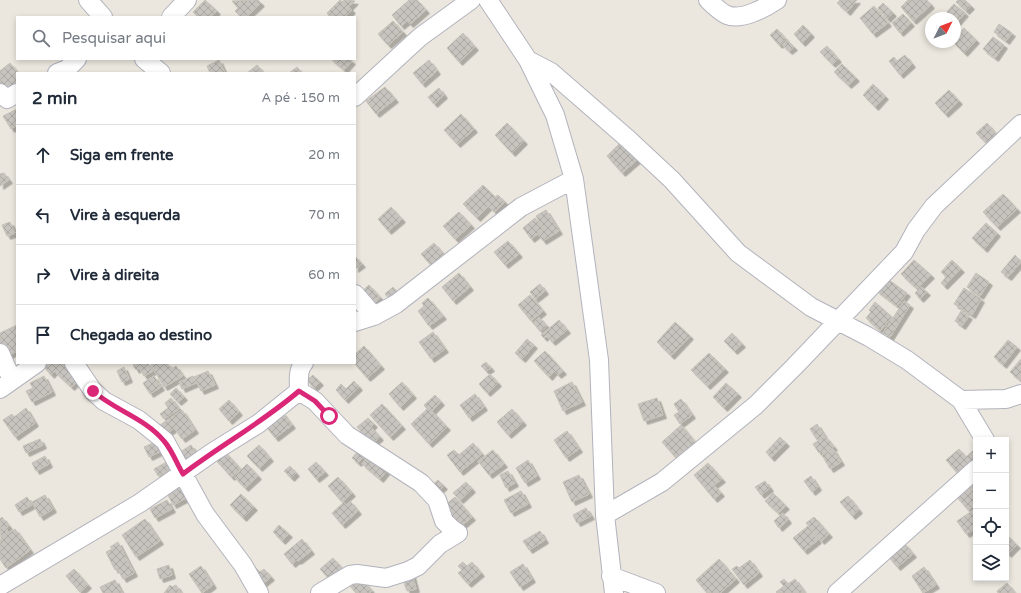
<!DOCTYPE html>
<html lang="pt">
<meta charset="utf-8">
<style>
:root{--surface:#fff;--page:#f6f6f7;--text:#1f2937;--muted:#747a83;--line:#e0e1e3}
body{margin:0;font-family:"Varela Round",sans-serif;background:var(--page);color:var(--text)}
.controls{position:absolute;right:12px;bottom:12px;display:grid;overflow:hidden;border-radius:0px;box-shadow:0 2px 6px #0003}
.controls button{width:36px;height:36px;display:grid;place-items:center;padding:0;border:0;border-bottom:1px solid var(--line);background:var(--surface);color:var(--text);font:20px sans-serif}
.compass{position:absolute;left:925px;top:12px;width:36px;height:36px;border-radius:50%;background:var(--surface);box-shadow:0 2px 6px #0003;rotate:48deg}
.stop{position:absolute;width:12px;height:12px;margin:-9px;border:3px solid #db2777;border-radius:50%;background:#fff}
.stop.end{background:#db2777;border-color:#fff;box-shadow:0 1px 4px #0008}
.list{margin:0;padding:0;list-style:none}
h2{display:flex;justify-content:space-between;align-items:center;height:52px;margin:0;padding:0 16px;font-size:17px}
h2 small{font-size:13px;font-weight:400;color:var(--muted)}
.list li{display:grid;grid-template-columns:26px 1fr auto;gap:12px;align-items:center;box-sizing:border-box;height:60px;padding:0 16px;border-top:1px solid var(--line)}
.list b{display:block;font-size:15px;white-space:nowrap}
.list em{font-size:13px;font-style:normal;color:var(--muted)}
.icon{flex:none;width:22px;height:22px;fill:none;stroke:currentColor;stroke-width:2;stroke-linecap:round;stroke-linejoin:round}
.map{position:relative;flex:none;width:1021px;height:593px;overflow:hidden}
.search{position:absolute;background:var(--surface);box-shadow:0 2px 6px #0003;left:16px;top:16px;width:340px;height:44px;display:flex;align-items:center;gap:10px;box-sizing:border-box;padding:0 14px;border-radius:0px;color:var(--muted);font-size:15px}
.panel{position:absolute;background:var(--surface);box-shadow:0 2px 6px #0003;left:16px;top:72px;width:340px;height:292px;border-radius:0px}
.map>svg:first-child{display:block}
</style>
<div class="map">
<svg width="1021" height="593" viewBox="0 0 1021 593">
<defs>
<pattern id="building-cross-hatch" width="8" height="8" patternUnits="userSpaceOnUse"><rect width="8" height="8" fill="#c7c3be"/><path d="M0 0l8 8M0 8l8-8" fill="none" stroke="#aba8a3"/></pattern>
<filter id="shadow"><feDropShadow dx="3.5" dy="3.5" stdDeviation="0" flood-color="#0004"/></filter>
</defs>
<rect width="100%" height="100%" fill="#ebe7de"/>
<!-- building -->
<path fill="url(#building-cross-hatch)" stroke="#c6c2b8" filter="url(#shadow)" d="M205 0 217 11 211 17H198L193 12Z
M258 0 261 3 246 17H241L235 11 238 8 232 1Z
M340 0 343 2 344 0 355 1 349 7 352 10 345 17H330L327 13Z
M409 0H417L426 10 410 24 407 21 401 26 392 15Z
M840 0H857L847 12 837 3Z
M908 0H927L931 5 913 21 901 7Z
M958 0H965L971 6 966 11 956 2Z
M883 3 893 13 887 19 878 8Z
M954 4 965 13 957 22 955 18H952L946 13Z
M874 6 888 23 873 34 860 18Z
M903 14 911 23 900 33 892 23Z
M393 21 403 32 388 45 378 34Z
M999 24 1012 33 1006 41 994 32Z
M803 25 811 34 802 43 794 34Z
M964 28 976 40 964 53 953 42H955V37Z
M777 29 786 39 779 45 770 35Z
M463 33 475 47 459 62 447 48Z
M993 37 1004 45 995 58 983 49Z
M787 40 794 47 789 51 782 45Z
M827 46 838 59 832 64 820 52Z
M905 55 912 64 900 75 889 61 894 57 897 61Z
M331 59H349L352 61 344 70Z
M219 60 225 73H210L207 66Z
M429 60 437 71 422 84 413 73Z
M10 63 18 73 17 87 7 95 0 85V71Z
M842 64 856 78 848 85 834 72Z
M257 65 264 73H247Z
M297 67 302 73H289Z
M873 84 885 96 875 107 863 95Z
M385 87 395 99 376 114 366 101Z
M439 88 444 95 434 104 428 97Z
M949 90 959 101 945 114 935 103Z
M17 109V125L11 129 3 116Z
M461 114 474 129 457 144 444 130Z
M507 123 524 141 512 153 495 135Z
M987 123 996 134 986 143 976 133Z
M621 142 637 160 622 173 607 156Z
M4 173 9 180 0 186V174Z
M483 185 495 197 498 195 505 202 494 212 489 206 477 218 463 204Z
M1003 194 1017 209 997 227 983 212Z
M391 207 402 219 388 231 378 219Z
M546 210 559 231 543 241 538 234 544 230 536 216Z
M459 212 471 225 455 239 443 226Z
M535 218 544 229 531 239 523 228Z
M10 222 15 233 7 236 2 225Z
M986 223 997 233 984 249 972 238Z
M508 241 519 254 505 265 494 252Z
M434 243 444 254 431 265 421 254Z
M1015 255 1021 262 1008 277 1001 272Z
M355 256 362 264 355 269Z
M914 260 931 275 917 289 901 274Z
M952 260 961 269 944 286 941 283 946 277 941 272Z
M459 273 470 287 453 301 442 287Z
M976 273 989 282 980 296 967 287Z
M885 277 907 293 897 306 876 290Z
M540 284 545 291 535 299 530 292Z
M369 285 380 297 372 306 360 293Z
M393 287 399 294 390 300 385 294Z
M921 287 927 292 920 299 915 293Z
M964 288 981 299 972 315 954 304Z
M530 295 543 311 531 321 518 305Z
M428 298 443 316 429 326 418 311 424 306 422 303Z
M904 301 910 305 890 337 883 333Z
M875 302 892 317 880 331 866 318 871 312 869 310Z
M961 311 969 316 962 326 955 321Z
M539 317 547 326 541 332 533 323Z
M559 320 567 330 552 342 546 335 544 338 541 335Z
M675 322 690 336 671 356 657 342Z
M17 325V351L5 357 0 346V333Z
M433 332 445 349 431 359 419 342Z
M732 333 742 344 734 351 724 341Z
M527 339 534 345 522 359 515 353Z
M1008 340 1017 347 1003 365 994 357Z
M364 346 381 366 367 378 354 363 355 354Z
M545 351 563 371 558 375 554 371 549 377 534 361Z
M709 353 725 369 707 386 691 370Z
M1021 359V379L1020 380 1010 372Z
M486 362 491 368 486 371 481 366Z
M50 363H66L80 379 71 387 54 371 51 375 44 367Z
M136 363H148L153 371 144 376 139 368 136 370 133 365Z
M154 363H167L171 369 176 366 183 376 164 387 151 365Z
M124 367 129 379 122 382 117 371Z
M208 371 215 385 201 391 194 377Z
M490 374 498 383 487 393 479 384Z
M313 375 320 382 314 388 307 380Z
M44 376 52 392 32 402 26 391 33 388 30 383Z
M154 376 161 387 150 394 143 383Z
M193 376 196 383 182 389 179 382Z
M354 381 359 387 345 400 336 390 341 384 346 389Z
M402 382 413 395 400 407 389 394Z
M572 382 582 402 563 411 554 391Z
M726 383 738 394 724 408 713 397Z
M176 388 184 397 178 402 170 394Z
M475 394 484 407 469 418 460 405Z
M435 395 441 402 432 411 447 427 429 444 411 424 427 409 424 405Z
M171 398 179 409 164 419 160 414 168 408 165 403Z
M657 398 663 415 644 421 638 404Z
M681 399 692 415 680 424 674 415 679 412 674 404Z
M229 400 239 412 229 421 219 409Z
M382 404 402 426 390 437 370 415Z
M26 408 35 423 15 437 3 420 12 414 14 417Z
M512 409 523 422 508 435 497 422Z
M182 410 195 430 182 439 174 428 166 434 160 425Z
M282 412 292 425 275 438 265 425Z
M368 418 374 424 371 427 380 437 372 444 357 427Z
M817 424 824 435 817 440 810 429Z
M681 425 695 442 676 458 662 442Z
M567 431 579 449 566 458 554 440Z
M825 436 834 447 823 454 822 451 819 453 813 444Z
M780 437 786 443 771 458 766 452Z
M40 439 43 445 26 453 23 446Z
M160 440 165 449 149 457 144 447Z
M473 443 482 454 460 472 447 455 454 450 459 455Z
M191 445 196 453 183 462 177 454Z
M259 445 270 458 259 468 247 456Z
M976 448V460L958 474 946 460 959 449 966 457Z
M833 449 841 462 830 469 822 455Z
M493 450 504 464 489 475 478 461Z
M224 451 241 469 231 477 215 459Z
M357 452 363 457 358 463 352 458Z
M371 454 388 469 380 479 362 464Z
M45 456 49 464 36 471 32 463Z
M170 460 174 468 158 476 154 469Z
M528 460 537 476 525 483 516 468Z
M316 462 325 472 316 479 308 469Z
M708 463 722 479 714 485 721 493 714 499 694 475Z
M247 464 258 476 245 488 234 477Z
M290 466 296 473 291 478 284 471Z
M508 471 515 483 506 488 500 475Z
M579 475 589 494 572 502 563 482Z
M811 476 818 487 812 492 804 481Z
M338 477 352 493 342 502 328 486Z
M181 480 190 496 173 505 165 489Z
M438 480 444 486 435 494 429 488Z
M765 481 770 488 761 495 755 487Z
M466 482 472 489 460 500 453 493Z
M973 483 976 486V497L968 488Z
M967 488 976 499V504L968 510 956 496Z
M521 491 528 504 511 513 504 500Z
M773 493 786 506 778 513 765 501Z
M241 494 254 507 243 518 230 505Z
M45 495 53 509 40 517 32 502Z
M848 496 859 510 852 516 840 502Z
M27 497 32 505 19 512 15 505Z
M455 497 472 517 460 527 443 507Z
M167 500 172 509 155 518 150 509Z
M350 501 358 511 342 525 332 513 344 502 346 505Z
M586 508 591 516 577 523 573 515Z
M975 509 976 528 966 534 957 521Z
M783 513 788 520 779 528 774 521Z
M2 517 9 526 6 528 9 533 1 539 0 519Z
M814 517 829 534 821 541 806 523Z
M145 519 160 541 136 557 122 535Z
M279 525 289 534 282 541 273 532Z
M808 526 818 540 804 551 793 538Z
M15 529 30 550 6 568 0 559V540Z
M540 531 545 540 529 550 523 541Z
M1006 534 1017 545 1008 554 1006 552Z
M302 539 311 551 298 561 297 560 292 564 284 554Z
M118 542 134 573 123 579 117 568 115 570 106 552 112 549 110 547Z
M904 543 913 554 897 567 888 556Z
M333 558 345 572 333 583 320 569Z
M719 559 736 579 720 593H707L696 580Z
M750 560 759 573 744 585 732 569 737 566 739 568Z
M463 562 467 566 472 562 481 573 468 584 458 573 462 570 458 566Z
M523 564 532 579 520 587 510 572Z
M169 565 172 575 160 579 157 569Z
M201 566 213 585 202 593 189 574Z
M255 567 260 572 264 569 271 577 260 586 248 573Z
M924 567 936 585 923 593 912 576Z
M74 569 88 585 80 592 66 576Z
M412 574 416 589 407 591 402 577Z
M361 578 372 591 370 593H356L350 586Z
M784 579 788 584 795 579 805 593H777L776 592 784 586 780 582Z
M115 580 122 593H103L100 587Z
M1007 583 1015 593H998L997 591Z
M170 585 172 587 176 585 181 593H164Z"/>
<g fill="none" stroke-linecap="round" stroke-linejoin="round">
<!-- minor casing -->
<g stroke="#b2b3bd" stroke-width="20">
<path id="minor" d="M88 0 103 17
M488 0 528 60 555 115 574 179 599 360 605 515 614 593
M708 0C714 6 720 12 727 15 741 21 765 8 777 0
M171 17 187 0
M144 59 161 73
M528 60 551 72 628 139 672 180 738 253 811 307 869 337 907 360 961 400 985 440
M57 73 67 69 77 59
M0 93 7 99 17 93
M355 97 420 37 471 0
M355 294 374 316
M355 322 374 316 396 304 521 207 574 179
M0 353 12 380
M74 363 93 391 104 401 139 420 165 441 205 514 243 565 259 593
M0 389 37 363
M299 391 315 401 347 435 421 483 437 500 444 521 452 529 458 533
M961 400 1006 399 1021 394
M605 515 662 482 756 405 794 367 904 252 916 230 934 206 1021 124
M611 576 656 593
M0 586 140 503 213 452 258 424 299 391C299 382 297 370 304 363
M320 593 350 575 357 574 386 578 408 571 418 566 440 544 458 533
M837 593 976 469"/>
</g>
<!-- minor -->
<use href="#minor" stroke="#fff" stroke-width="18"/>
</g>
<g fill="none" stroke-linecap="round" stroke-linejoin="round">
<!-- route -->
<path stroke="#db2777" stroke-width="5" d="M93 391C114 410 145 418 164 441 172 450 177 464 183 474 221 445 263 422 299 391L315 401 329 416"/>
</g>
</svg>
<div class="controls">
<button>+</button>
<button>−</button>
<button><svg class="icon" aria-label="locate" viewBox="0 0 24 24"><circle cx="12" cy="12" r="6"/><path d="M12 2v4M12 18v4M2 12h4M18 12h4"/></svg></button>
<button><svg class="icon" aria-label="layers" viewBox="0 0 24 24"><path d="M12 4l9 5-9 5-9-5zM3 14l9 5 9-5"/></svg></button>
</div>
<svg class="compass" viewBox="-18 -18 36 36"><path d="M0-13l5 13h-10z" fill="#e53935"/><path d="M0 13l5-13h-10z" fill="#747a83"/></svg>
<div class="stop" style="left:329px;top:416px"></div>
<div class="stop end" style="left:93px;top:391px"></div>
<div class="search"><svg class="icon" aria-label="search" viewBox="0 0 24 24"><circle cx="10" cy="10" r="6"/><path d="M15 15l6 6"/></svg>Pesquisar aqui</div>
<section class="panel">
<h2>2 min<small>A pé · 150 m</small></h2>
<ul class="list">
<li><svg class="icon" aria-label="ahead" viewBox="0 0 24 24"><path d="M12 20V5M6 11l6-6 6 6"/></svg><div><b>Siga em frente</b></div><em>20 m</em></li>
<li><svg class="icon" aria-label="left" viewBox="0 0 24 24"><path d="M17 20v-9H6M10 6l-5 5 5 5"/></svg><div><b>Vire à esquerda</b></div><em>70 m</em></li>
<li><svg class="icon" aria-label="right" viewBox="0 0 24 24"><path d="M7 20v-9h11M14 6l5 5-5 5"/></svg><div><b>Vire à direita</b></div><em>60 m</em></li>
<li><svg class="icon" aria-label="arrive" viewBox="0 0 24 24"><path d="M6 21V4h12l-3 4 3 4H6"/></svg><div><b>Chegada ao destino</b></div></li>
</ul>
</section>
</div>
